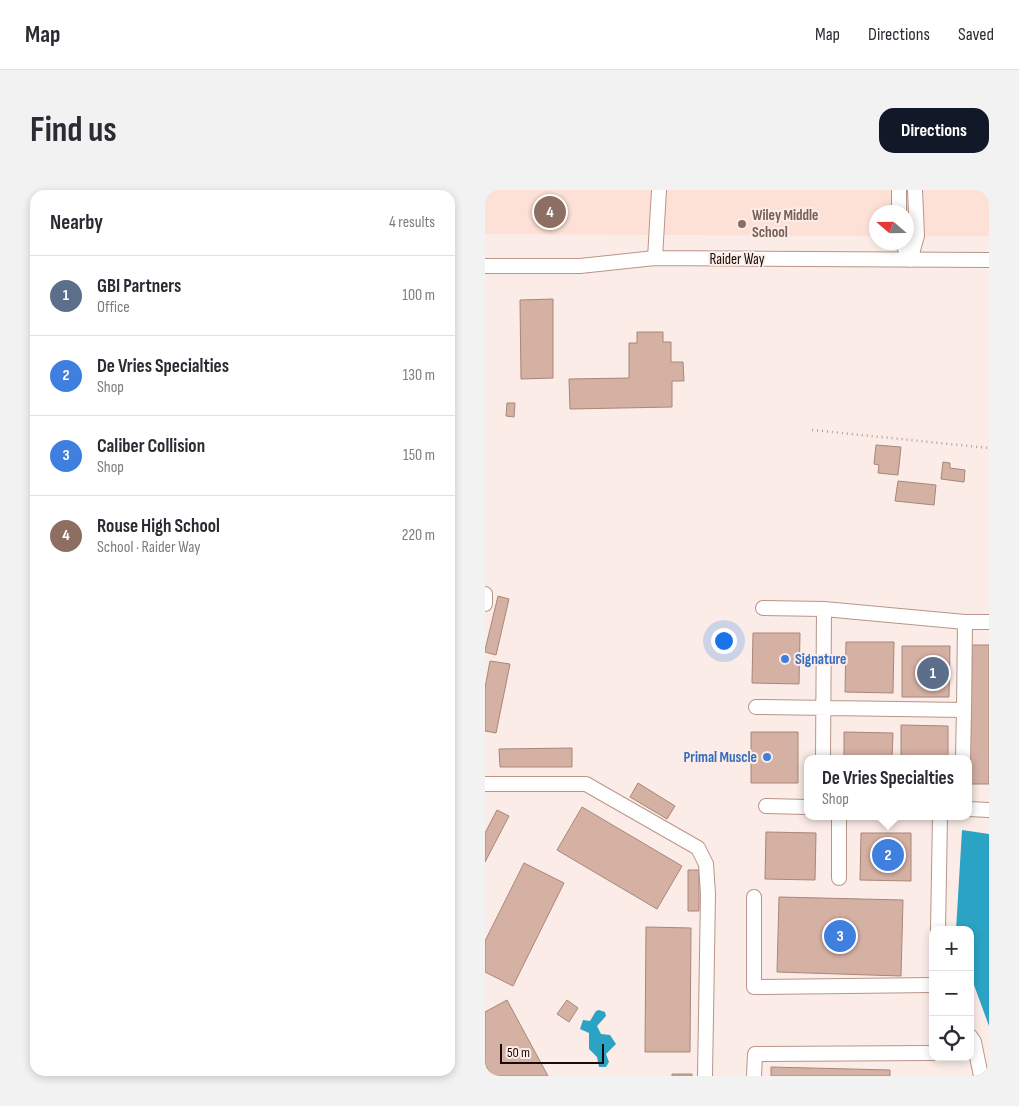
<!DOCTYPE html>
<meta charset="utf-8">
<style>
:root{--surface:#fff;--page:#f2f2f3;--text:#2b2b33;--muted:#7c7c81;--line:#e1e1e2;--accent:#111827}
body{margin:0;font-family:"Sofia Sans Condensed",sans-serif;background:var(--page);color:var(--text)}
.controls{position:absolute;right:15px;bottom:15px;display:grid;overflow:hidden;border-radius:10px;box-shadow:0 2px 8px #0003}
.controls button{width:45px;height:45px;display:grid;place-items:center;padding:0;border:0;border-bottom:1px solid var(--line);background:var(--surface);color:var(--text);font:25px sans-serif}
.compass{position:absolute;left:384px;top:15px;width:45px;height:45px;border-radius:50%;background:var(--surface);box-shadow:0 2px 8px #0003;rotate:290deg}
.scale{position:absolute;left:15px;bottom:12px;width:104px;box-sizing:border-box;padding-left:5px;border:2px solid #180c08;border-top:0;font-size:14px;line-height:18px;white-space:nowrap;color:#180c08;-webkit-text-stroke:4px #fbece7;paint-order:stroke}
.you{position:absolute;left:238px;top:450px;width:18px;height:18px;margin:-12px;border:4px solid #fff;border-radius:50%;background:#1a73e8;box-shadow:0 0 0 8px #1a73e833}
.badge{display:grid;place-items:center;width:32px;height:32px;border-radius:50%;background:var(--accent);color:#fff;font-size:16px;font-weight:700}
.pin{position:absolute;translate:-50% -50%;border:2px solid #fff;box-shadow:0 1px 5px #0006}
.popup{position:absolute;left:319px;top:565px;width:168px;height:65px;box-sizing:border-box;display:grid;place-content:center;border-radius:10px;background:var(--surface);filter:drop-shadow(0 1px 4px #0005);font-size:16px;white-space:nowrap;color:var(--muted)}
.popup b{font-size:19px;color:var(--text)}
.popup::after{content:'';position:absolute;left:50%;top:100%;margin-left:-10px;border:10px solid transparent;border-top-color:var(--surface)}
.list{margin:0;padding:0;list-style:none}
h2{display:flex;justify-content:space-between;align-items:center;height:65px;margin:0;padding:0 20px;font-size:21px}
h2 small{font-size:16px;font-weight:400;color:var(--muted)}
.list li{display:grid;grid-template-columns:32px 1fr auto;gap:15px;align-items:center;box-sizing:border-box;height:80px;padding:0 20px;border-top:1px solid var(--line)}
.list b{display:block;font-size:19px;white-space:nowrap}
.list p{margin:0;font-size:16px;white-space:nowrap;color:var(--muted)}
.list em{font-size:16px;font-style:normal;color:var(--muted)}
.icon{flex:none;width:28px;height:28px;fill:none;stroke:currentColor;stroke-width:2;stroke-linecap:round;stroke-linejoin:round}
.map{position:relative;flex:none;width:504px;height:886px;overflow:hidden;border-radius:15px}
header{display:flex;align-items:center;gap:30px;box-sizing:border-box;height:70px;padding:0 25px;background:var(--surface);border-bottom:1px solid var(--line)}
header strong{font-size:24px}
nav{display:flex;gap:28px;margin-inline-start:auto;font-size:18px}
.intro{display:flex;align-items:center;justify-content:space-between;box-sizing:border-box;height:120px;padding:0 30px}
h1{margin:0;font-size:35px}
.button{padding:12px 22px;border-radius:15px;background:var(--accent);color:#fff;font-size:18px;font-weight:700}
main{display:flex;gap:30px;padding:0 30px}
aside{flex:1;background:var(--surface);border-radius:15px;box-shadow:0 2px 8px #0003}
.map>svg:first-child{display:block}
</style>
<header>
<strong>Map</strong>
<nav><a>Map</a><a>Directions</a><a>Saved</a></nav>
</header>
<div class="intro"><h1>Find us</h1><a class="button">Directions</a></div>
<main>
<aside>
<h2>Nearby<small>4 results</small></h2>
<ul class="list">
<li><span class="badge" style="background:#5c6f8a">1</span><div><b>GBI Partners</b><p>Office</p></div><em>100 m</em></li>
<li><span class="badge" style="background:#3f7fe0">2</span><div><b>De Vries Specialties</b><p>Shop</p></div><em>130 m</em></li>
<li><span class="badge" style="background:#3f7fe0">3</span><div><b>Caliber Collision</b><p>Shop</p></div><em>150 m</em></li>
<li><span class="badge" style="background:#8d6e63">4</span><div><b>Rouse High School</b><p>School · Raider Way</p></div><em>220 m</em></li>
</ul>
</aside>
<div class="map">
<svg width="504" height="886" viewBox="0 0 504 886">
<rect width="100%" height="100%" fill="#fbece7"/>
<!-- built -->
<path fill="#fde1d7" d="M0 0H504V46H422V22H392L391 46 0 44Z"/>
<!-- water -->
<path fill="#2ba3c4" d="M477 640 504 644V836L485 784V740H471Z
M114 820 120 822 121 826 112 836 116 844 125 845 131 854 121 864 124 872 121 877H114L112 867 104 859V843L95 839 98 830 105 831 111 821Z"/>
<!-- building -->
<path fill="#d5b1a4" stroke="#a8867a" d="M68 109V188L36 189 35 110Z
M152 142H178V152H186V172H198L199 191H187V217L85 219 84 189 144 188V153H152Z
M22 213H30L29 227 21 226Z
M391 255 416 257 413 285 393 283 394 275 389 274Z
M458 272 465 273V278L480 280 479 292 456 289Z
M413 291 451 295 449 315 410 311Z
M13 406 24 409 11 465 0 462V460Z
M268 443H315L314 494 267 493Z
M361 452H409L408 503 360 502Z
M487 455H504V594H485Z
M417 456H465L464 507H417Z
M5 471 25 474 11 543 0 541V498Z
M416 535 463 536V569H416Z
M266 542H313V593H266Z
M359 542 408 543 407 569H359Z
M87 558V577H15L14 559Z
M153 593 190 616 182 629 145 607Z
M97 617 197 676 172 719 72 660Z
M12 620 24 626 0 672V643Z
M281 642 331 643 330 690 280 689Z
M376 643H426V691L375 690Z
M39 673 79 693 28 796 0 782V751Z
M203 680H214V721H203Z
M294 707 418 710 416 786 292 782Z
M161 737 206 738 205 862H160Z
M22 810 63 886H6L0 874V822Z
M82 810 93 818 84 832 72 824Z
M286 877 405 880V886H286Z
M187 884H207V886H187Z"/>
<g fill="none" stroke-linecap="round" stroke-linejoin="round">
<!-- minor casing -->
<g stroke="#b89588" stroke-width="16">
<path id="minor" d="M414 22V0
M417 52 425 70
M170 68 174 0
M425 70 432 46 430 0
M0 76H95L170 68 504 70
M0 404V414
M278 418 339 419 480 432H504
M271 517 479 520 480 432
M338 569 339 419
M478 569 479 520
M0 594H101L213 658 221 674 223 704 220 886
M281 616 323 617
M483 619 504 620
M354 688V626
M269 707V797L448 795
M453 740 455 626
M485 846 489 852 496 886
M269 886 270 864 448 863"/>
</g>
<!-- path -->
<path stroke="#ad9f9b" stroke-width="2.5" stroke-dasharray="1 4" stroke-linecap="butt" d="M327 240 504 258"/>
<!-- minor -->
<use href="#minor" stroke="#fff" stroke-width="14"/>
</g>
<!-- markers -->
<circle fill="#8d6e63" stroke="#fbece7" stroke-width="2" cx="257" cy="34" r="5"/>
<g fill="#3f7fe0" stroke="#fbece7" stroke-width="2">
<circle cx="300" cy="469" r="5"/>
<circle cx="282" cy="567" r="5"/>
</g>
<g text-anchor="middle" stroke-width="4" stroke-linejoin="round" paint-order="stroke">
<!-- education labels -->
<g font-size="15" font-weight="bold" fill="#785e54" stroke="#fbece7" text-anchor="start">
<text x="267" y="30">Wiley Middle<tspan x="267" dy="17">School</tspan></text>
</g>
<!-- street labels -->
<g font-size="15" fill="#180c08" stroke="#fbece7">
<text x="252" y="74">Raider Way</text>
</g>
<!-- shop labels -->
<g font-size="15" font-weight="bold" fill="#366cbe" stroke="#fbece7" text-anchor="start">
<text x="310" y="474">Signature</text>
<text x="272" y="572" text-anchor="end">Primal Muscle</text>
</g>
</g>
</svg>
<div class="controls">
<button>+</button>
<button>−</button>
<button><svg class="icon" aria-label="locate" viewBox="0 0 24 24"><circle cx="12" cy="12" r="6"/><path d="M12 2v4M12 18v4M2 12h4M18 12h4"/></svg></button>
</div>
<svg class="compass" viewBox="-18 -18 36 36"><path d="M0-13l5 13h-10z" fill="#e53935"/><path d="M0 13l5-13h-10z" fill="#7c7c81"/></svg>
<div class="scale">50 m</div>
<div class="you"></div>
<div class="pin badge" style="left:448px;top:483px;background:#5c6f8a">1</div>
<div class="pin badge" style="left:403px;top:665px;background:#3f7fe0">2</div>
<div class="popup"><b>De Vries Specialties</b>Shop</div>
<div class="pin badge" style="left:355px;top:746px;background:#3f7fe0">3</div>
<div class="pin badge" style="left:65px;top:22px;background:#8d6e63">4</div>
</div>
</main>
